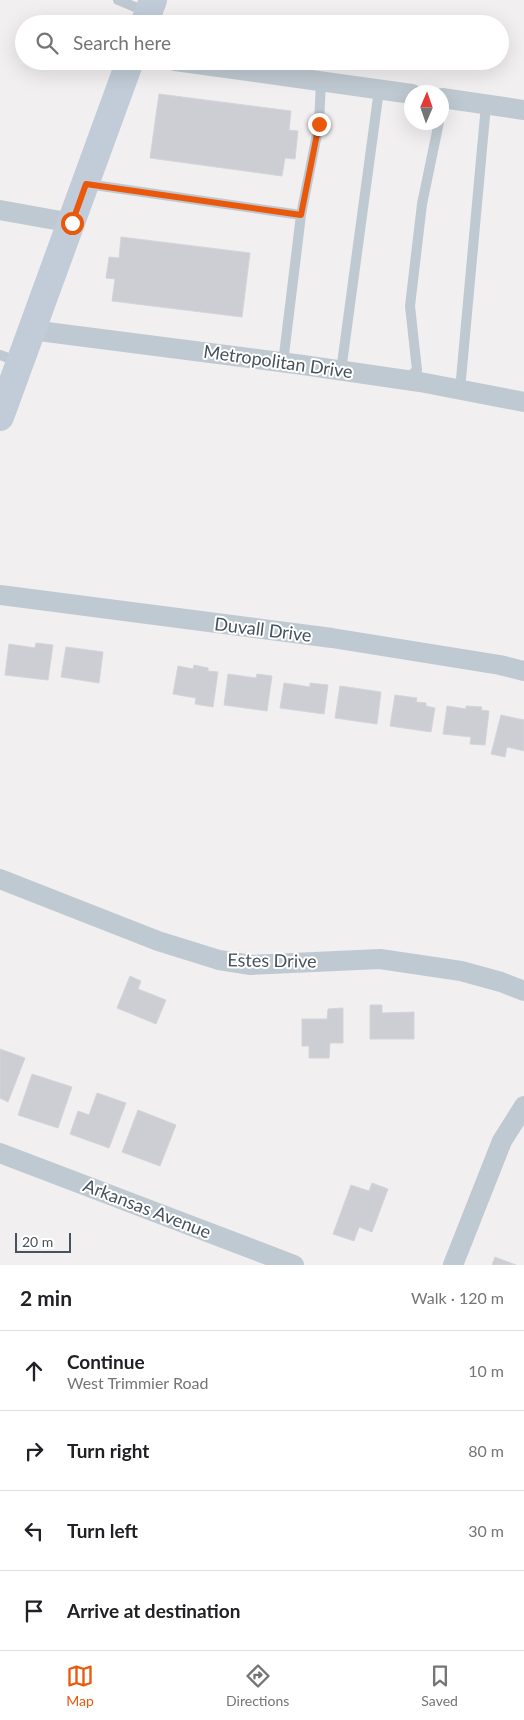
<!DOCTYPE html>
<meta charset="utf-8">
<style>
:root{--surface:#fff;--page:#f6f6f6;--text:#202124;--muted:#757577;--line:#e0e0e0;--accent:#ea580c}
body{margin:0;font-family:Lato,sans-serif;background:var(--page);color:var(--text)}
.compass{position:absolute;left:404px;top:85px;width:45px;height:45px;border-radius:50%;background:var(--surface);box-shadow:0 5px 20px #0002;rotate:2deg}
.scale{position:absolute;left:15px;bottom:12px;width:56px;box-sizing:border-box;padding-left:5px;border:2px solid #47525c;border-top:0;font-size:14px;line-height:18px;white-space:nowrap;color:#47525c;-webkit-text-stroke:4px #fff;paint-order:stroke}
.stop{position:absolute;width:15px;height:15px;margin:-11px;border:4px solid #ea580c;border-radius:50%;background:#fff}
.stop.end{background:#ea580c;border-color:#fff;box-shadow:0 1px 5px #0008}
.list{margin:0;padding:0;list-style:none}
h2{display:flex;justify-content:space-between;align-items:center;height:65px;margin:0;padding:0 20px;font-size:21px}
h2 small{font-size:16px;font-weight:400;color:var(--muted)}
.list li{display:grid;grid-template-columns:32px 1fr auto;gap:15px;align-items:center;box-sizing:border-box;height:80px;padding:0 20px;border-top:1px solid var(--line)}
.list b{display:block;font-size:19px;white-space:nowrap}
.list p{margin:0;font-size:16px;white-space:nowrap;color:var(--muted)}
.list em{font-size:16px;font-style:normal;color:var(--muted)}
.icon{flex:none;width:28px;height:28px;fill:none;stroke:currentColor;stroke-width:2;stroke-linecap:round;stroke-linejoin:round}
.map{position:relative;flex:none;width:524px;height:1265px;overflow:hidden}
.search{position:absolute;background:var(--surface);box-shadow:0 5px 20px #0002;left:15px;right:15px;top:15px;height:55px;display:flex;align-items:center;gap:12px;box-sizing:border-box;padding:0 18px;border-radius:28px;color:var(--muted);font-size:19px}
.sheet{height:385px;background:var(--surface)}
nav{display:flex;justify-content:space-around;align-items:center;box-sizing:border-box;height:70px;border-top:1px solid var(--line);background:var(--surface);font-size:14px;color:var(--muted)}
nav a{display:grid;justify-items:center;gap:2px}
nav .on{color:var(--accent)}
.map>svg:first-child{display:block}
</style>
<div class="map">
<svg width="524" height="1265" viewBox="0 0 524 1265">
<rect width="100%" height="100%" fill="#f1efef"/>
<!-- building -->
<path fill="#ccced4" stroke="#d3d5da" d="M159 94 291 111 289 130 298 131 295 159 285 158 282 176 150 158Z
M121 237 250 253 242 317 112 301 115 279 106 278 109 257 119 258Z
M36 643 53 645 48 680 5 675 9 644 35 648Z
M66 647 103 652 99 683 61 677Z
M194 665 208 668V671L218 672 213 707 195 704 196 698 173 694 178 666 193 669Z
M228 674 256 678 257 674 272 676 267 711 224 705Z
M284 683 310 687V683L328 685 324 714 280 708Z
M340 686 381 692 377 724 335 718Z
M395 695 417 698 416 702 426 703V706L435 708 431 732 390 726Z
M447 706 466 709V706L482 707 481 710 489 711 485 745 470 744 471 737 443 734Z
M501 715 524 720V751L507 747 505 757 491 754Z
M130 976 141 981 138 989 166 1000 156 1024 117 1008Z
M370 1005H382V1013L414 1012V1039H370Z
M343 1008V1043H330L329 1058H309V1046H302V1019H327L328 1009Z
M0 1049 25 1058 8 1102 0 1098Z
M32 1074 72 1087 58 1128 18 1115Z
M97 1093 126 1103 109 1148 70 1134 78 1111 89 1115Z
M138 1110 176 1125 160 1166 122 1152Z
M372 1183 388 1189 372 1232 359 1227 354 1241 333 1234 351 1185 369 1191Z
M495 1257 516 1265H492Z"/>
<g fill="none" stroke-linecap="round" stroke-linejoin="round">
<!-- lane -->
<path stroke="#bfc9d1" stroke-width="10" d="M118 0 147 12
M442 109V111
M87 184 301 215
M0 355 19 362
M283 363 301 215 319 124 321 81
M341 371 379 90
M407 379 417 370 410 306 422 204 439 122
M460 390 486 105"/>
<!-- street -->
<path stroke="#bfc9d1" stroke-width="20" d="M175 61 412 94
M442 98 524 110
M0 210 72 223
M31 330 303 365 420 382 524 402
M0 595 332 638 500 665 524 671
M0 879 158 941 219 960 251 965 380 959 461 971 501 982 524 991
M0 1153 294 1265
M453 1265 502 1141 524 1106"/>
<!-- secondary -->
<path stroke="#c1ccd8" stroke-width="28" d="M144 24 153 0
M0 417 130 61"/>
</g>
<g fill="none" stroke-linecap="round" stroke-linejoin="round">
<!-- route -->
<path stroke="#ea580c" stroke-width="6" d="M72 223 86 184 301 215 319 124"/>
</g>
<g text-anchor="middle" stroke-width="4" stroke-linejoin="round" paint-order="stroke">
<!-- street labels -->
<g font-size="18" fill="#47525c" stroke="#fff">
<text transform="translate(278 362) rotate(8)" y="6">Metropolitan Drive</text>
<text transform="translate(263 630) rotate(7)" y="6">Duvall Drive</text>
<text transform="translate(272 961) rotate(1)" y="6">Estes Drive</text>
<text transform="translate(147 1209) rotate(21)" y="6">Arkansas Avenue</text>
</g>
</g>
</svg>
<svg class="compass" viewBox="-18 -18 36 36"><path d="M0-13l5 13h-10z" fill="#e53935"/><path d="M0 13l5-13h-10z" fill="#757577"/></svg>
<div class="scale">20 m</div>
<div class="stop" style="left:72px;top:223px"></div>
<div class="stop end" style="left:319px;top:124px"></div>
<div class="search"><svg class="icon" aria-label="search" viewBox="0 0 24 24"><circle cx="10" cy="10" r="6"/><path d="M15 15l6 6"/></svg>Search here</div>
</div>
<section class="sheet">
<h2>2 min<small>Walk · 120 m</small></h2>
<ul class="list">
<li><svg class="icon" aria-label="ahead" viewBox="0 0 24 24"><path d="M12 20V5M6 11l6-6 6 6"/></svg><div><b>Continue</b><p>West Trimmier Road</p></div><em>10 m</em></li>
<li><svg class="icon" aria-label="right" viewBox="0 0 24 24"><path d="M7 20v-9h11M14 6l5 5-5 5"/></svg><div><b>Turn right</b></div><em>80 m</em></li>
<li><svg class="icon" aria-label="left" viewBox="0 0 24 24"><path d="M17 20v-9H6M10 6l-5 5 5 5"/></svg><div><b>Turn left</b></div><em>30 m</em></li>
<li><svg class="icon" aria-label="arrive" viewBox="0 0 24 24"><path d="M6 21V4h12l-3 4 3 4H6"/></svg><div><b>Arrive at destination</b></div></li>
</ul>
</section>
<nav>
<a class="on"><svg class="icon" aria-label="map" viewBox="0 0 24 24"><path d="M3 6l6-2 6 2 6-2v14l-6 2-6-2-6 2zM9 4v14M15 6v14"/></svg>Map</a>
<a><svg class="icon" aria-label="directions" viewBox="0 0 24 24"><path d="M12 3l9 9-9 9-9-9zM9 14v-3h6M13 9l2 2-2 2"/></svg>Directions</a>
<a><svg class="icon" aria-label="saved" viewBox="0 0 24 24"><path d="M7 4h10v16l-5-4-5 4z"/></svg>Saved</a>
</nav>
